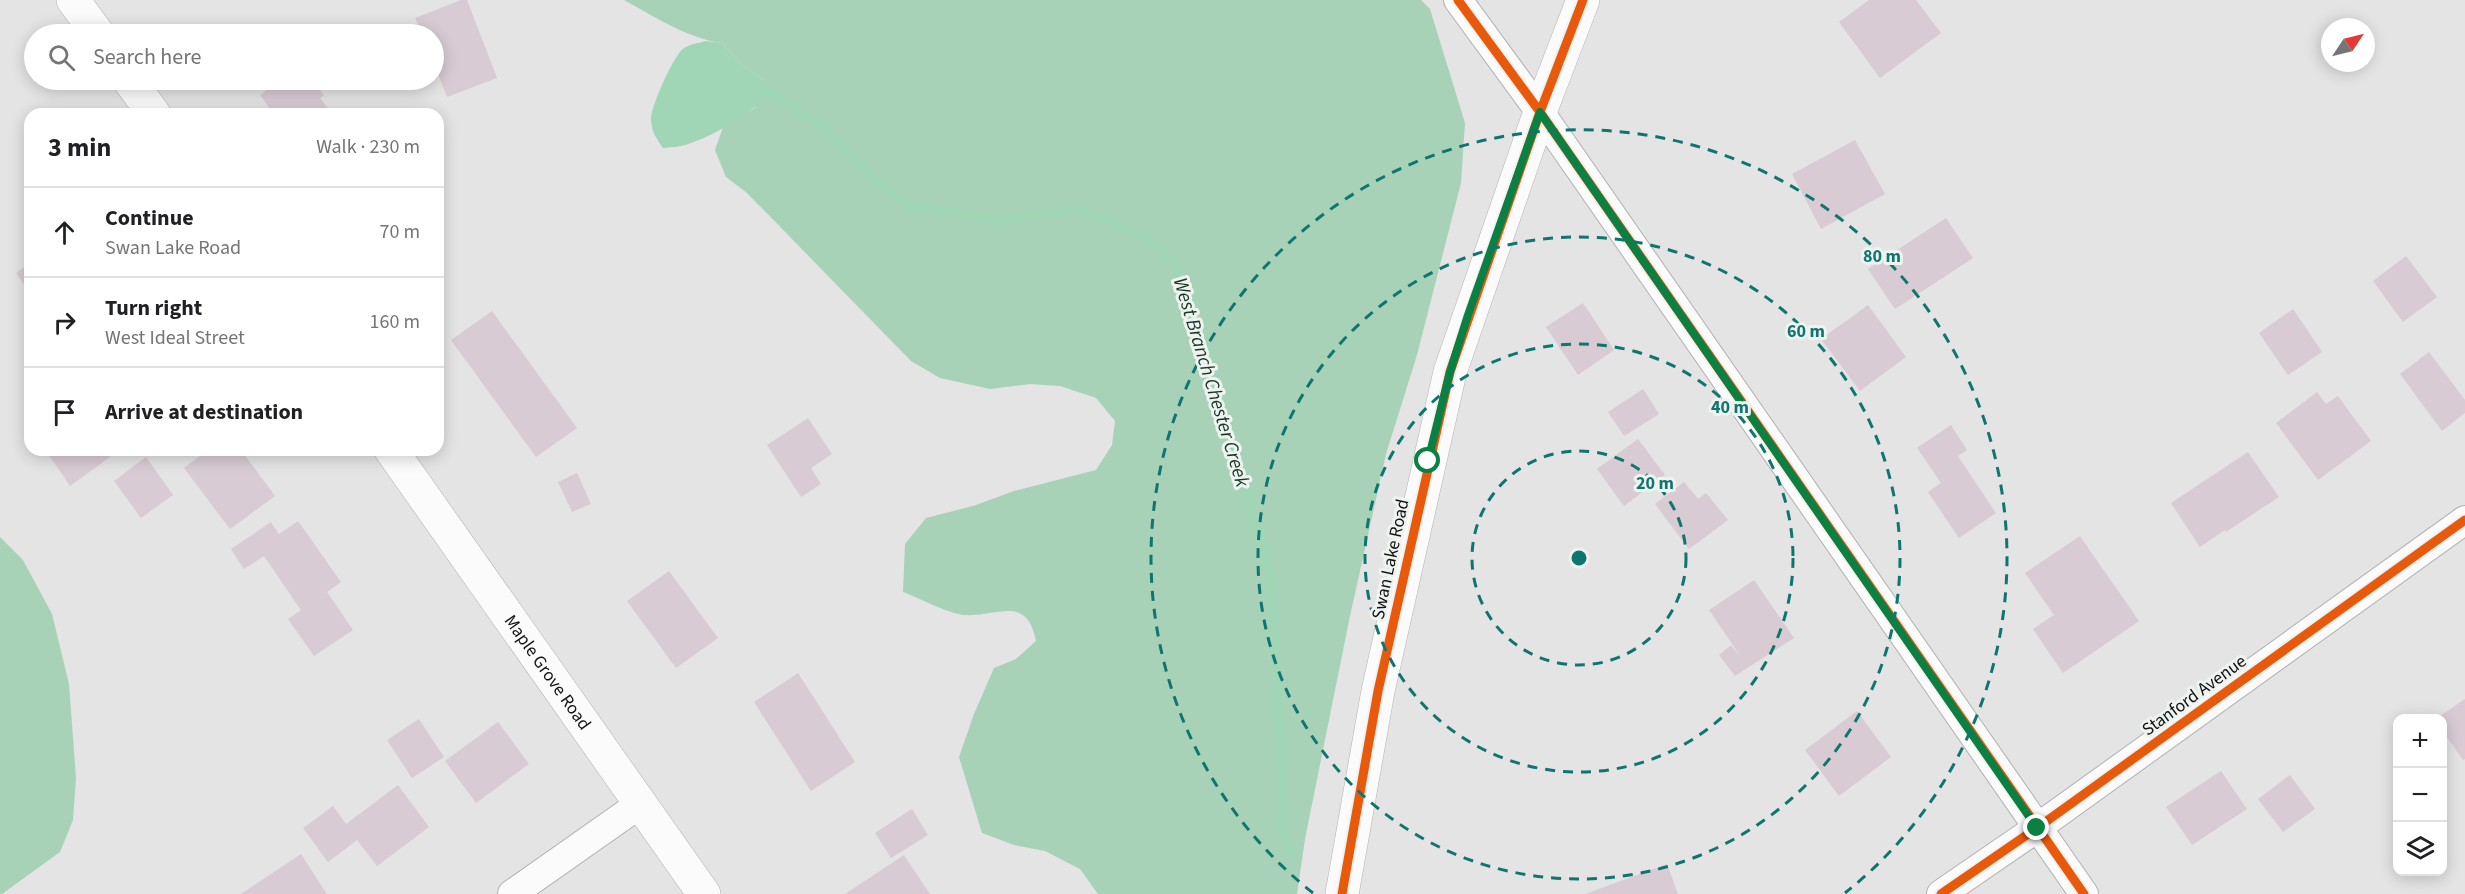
<!DOCTYPE html>
<meta charset="utf-8">
<style>
:root{--surface:#fff;--page:#f6f6f6;--text:#202124;--muted:#757577;--line:#e0e0e0}
body{margin:0;font-family:"Source Sans 3",sans-serif;background:var(--page);color:var(--text)}
.controls{position:absolute;right:18px;bottom:18px;display:grid;overflow:hidden;border-radius:12px;box-shadow:0 3px 15px #0003}
.controls button{width:54px;height:54px;display:grid;place-items:center;padding:0;border:0;border-bottom:2px solid var(--line);background:var(--surface);color:var(--text);font:30px sans-serif}
.compass{position:absolute;left:2321px;top:18px;width:54px;height:54px;border-radius:50%;background:var(--surface);box-shadow:0 3px 15px #0003;rotate:55deg}
.stop{position:absolute;width:18px;height:18px;margin:-14px;border:4px solid #0b8043;border-radius:50%;background:#fff}
.stop.end{background:#0b8043;border-color:#fff;box-shadow:0 2px 6px #0008}
.list{margin:0;padding:0;list-style:none}
h2{display:flex;justify-content:space-between;align-items:center;height:78px;margin:0;padding:0 24px;font-size:26px}
h2 small{font-size:20px;font-weight:400;color:var(--muted)}
.list li{display:grid;grid-template-columns:39px 1fr auto;gap:18px;align-items:center;box-sizing:border-box;height:90px;padding:0 24px;border-top:2px solid var(--line)}
.list b{display:block;font-size:22px;white-space:nowrap}
.list p{margin:0;font-size:20px;white-space:nowrap;color:var(--muted)}
.list em{font-size:20px;font-style:normal;color:var(--muted)}
.icon{flex:none;width:33px;height:33px;fill:none;stroke:currentColor;stroke-width:2;stroke-linecap:round;stroke-linejoin:round}
.map{position:relative;flex:none;width:2465px;height:894px;overflow:hidden}
.search{position:absolute;background:var(--surface);box-shadow:0 3px 15px #0003;left:24px;top:24px;width:420px;height:66px;display:flex;align-items:center;gap:15px;box-sizing:border-box;padding:0 21px;border-radius:33px;color:var(--muted);font-size:22px}
.panel{position:absolute;background:var(--surface);box-shadow:0 3px 15px #0003;left:24px;top:108px;width:420px;height:348px;border-radius:18px}
.map>svg:first-child{display:block}
</style>
<div class="map">
<svg width="2465" height="894" viewBox="0 0 2465 894">
<rect width="100%" height="100%" fill="#e3e4e3"/>
<!-- forest -->
<path fill="#a8d2b8" d="M624 0H1421L1430 9 1465 123 1461 183 1417 355 1386 454 1350 616 1305 839 1297 894H1098L1080 869 1045 851 1014 845 982 833 959 757 974 714 994 668 1016 659 1036 641C1027 594 998 617 965 615 951 615 917 597 903 592L905 544 926 518 973 506 1014 491 1096 470 1112 445 1115 421 1096 398 1060 386 1030 384 990 389 940 378 911 361 747 193 726 177 715 150 723 127 755 108 765 81 739 62 722 43C687 38 655 17 624 0Z
M0 537 23 560 52 614 69 684 76 778 73 820 60 852 2 894H0Z"/>
<!-- water -->
<path fill="#a0d6b6" d="M706 41 722 43 739 62 765 81 770 91C761 109 711 137 691 143 682 147 673 147 663 148 656 138 651 131 651 118 651 107 674 54 684 48 690 44 699 43 706 41Z"/>
<g fill="none" stroke-linecap="round" stroke-linejoin="round">
<!-- stream -->
<path stroke="#a0d6b6" stroke-width="10" d="M770 91 822 127 872 176 908 205 1001 220 1078 209 1142 235 1175 263 1210 361 1271 578 1283 785 1281 827 1291 851"/>
</g>
<!-- building -->
<path fill="#d8cbd4" d="M461 0H467L497 78 447 97 434 64V34H422L415 18Z
M1869 0H1916L1941 33 1880 78 1839 22Z
M281 80H313L324 95 320 98 332 114H274L260 95Z
M1855 140 1885 194 1821 229 1792 174Z
M1946 218 1973 258 1895 309 1868 269Z
M2406 256 2437 297 2403 322 2373 281Z
M30 263V294L16 273Z
M1583 303 1614 350 1578 375 1546 327Z
M1868 305 1906 357 1860 391 1821 339Z
M2293 309 2322 352 2288 375 2259 333Z
M492 311 577 428 536 457 451 340Z
M2429 352 2465 400V413L2442 431 2400 374Z
M1643 389 1659 414 1624 436 1608 412Z
M2317 392 2326 404 2338 396 2371 441 2318 480 2276 423Z
M808 418 832 454 811 468 821 484 801 497 767 445Z
M1951 425 1967 450 1958 456 1996 513 1959 538 1928 492 1941 483 1917 448Z
M1638 439 1665 475 1624 506 1597 469Z
M54 450H105L110 457 70 486 48 454Z
M208 450H241L275 496 230 529 184 468Z
M2248 452 2279 497 2226 532 2225 530 2200 547 2171 503Z
M146 457 173 495 141 518 114 481Z
M577 473 591 504 572 512 558 482Z
M1684 482 1698 499 1706 493 1728 520 1689 549 1655 504Z
M298 521 341 582 327 592 353 630 314 656 288 619 301 610 264 556 244 569 231 549 271 522 279 534Z
M2080 536 2139 621 2063 673 2033 629 2054 615 2025 573Z
M669 571 718 638 676 668 627 601Z
M1754 580 1794 638 1735 676 1719 655 1731 645 1741 657 1709 610Z
M798 673 855 762 811 791 754 702Z
M2465 699V759L2463 760 2442 730V718H2437Z
M1857 711 1891 757 1839 796 1805 750Z
M419 719 444 757 412 778 387 740Z
M498 722 529 764 476 803 445 761Z
M2221 771 2247 809 2192 845 2166 807Z
M2290 775 2315 809 2283 832 2258 799Z
M398 785 429 827 377 866 357 840 328 862 303 828 333 806 346 824Z
M912 809 928 835 891 858 875 833Z
M301 854 327 894H241Z
M904 855 930 894H845Z
M1667 864 1678 894H1585Z"/>
<g fill="none" stroke-linecap="round" stroke-linejoin="round">
<!-- street casing -->
<g stroke="#b0b1b0" stroke-width="30">
<path id="street" d="M1458 0 1540 112 2084 894
M512 894 640 804
M1941 894 2037 828 2465 520"/>
</g>
<!-- secondary casing -->
<g stroke="#b0b1b0" stroke-width="34">
<g id="secondary">
<path d="M73 0 98 34"/>
<path d="M129 80 154 114"/>
<path id="s1" d="M391 450 704 894"/>
<path d="M1342 894 1378 691 1450 372 1540 112 1583 0"/>
</g>
</g>
<!-- street -->
<use href="#street" stroke="#fbfbfb" stroke-width="28"/>
<!-- secondary -->
<use href="#secondary" stroke="#fbfbfb" stroke-width="33"/>
<!-- cycleway casing -->
<g stroke="#eff3f0" stroke-width="13">
<path id="cycleway" d="M1458 0 1540 112 2084 894
M1342 894 1378 691 1450 372 1540 112 1583 0
M1941 894 2037 828 2465 520"/>
</g>
<!-- cycleway -->
<use href="#cycleway" stroke="#e8590c" stroke-width="9"/>
</g>
<g fill="none" stroke-linecap="round" stroke-linejoin="round">
<!-- route -->
<path stroke="#0b8043" stroke-width="8" d="M1428 461 1450 372 1468 315 1540 112 2037 828"/>
</g>
<!-- distance rings -->
<g fill="none" stroke="#0f766e" stroke-width="3" stroke-dasharray="10 8">
<circle cx="1579" cy="558" r="107"/>
<circle cx="1579" cy="558" r="214"/>
<circle cx="1579" cy="558" r="321"/>
<path d="M1313 893A428 428 0 1 1 1845 893"/>
</g>
<g text-anchor="middle" stroke-width="6" stroke-linejoin="round" paint-order="stroke">
<!-- street labels -->
<g font-size="18" fill="#121313" stroke="#eff3f0">
<text transform="translate(1390 559) rotate(-78)" y="6">Swan Lake Road</text>
<text dy="6" stroke="none"><textPath href="#s1" startOffset="272">Maple Grove Road</textPath></text>
<text transform="translate(2194 695) rotate(-36)" y="6">Stanford Avenue</text>
</g>
<!-- water labels -->
<g font-size="20" font-style="italic" fill="#163725" stroke="#eff3f0">
<text transform="translate(1212 382) rotate(73)" y="7">West Branch Chester Creek</text>
</g>
</g>
<circle cx="1579" cy="558" r="9" fill="#0f766e" stroke="#eff3f0" stroke-width="3"/>
<g font-size="18" text-anchor="middle" font-weight="bold" fill="#0f766e" stroke="#eff3f0" stroke-width="6" stroke-linejoin="round" paint-order="stroke">
<text x="1882" y="262">80 m</text>
<text x="1806" y="337">60 m</text>
<text x="1730" y="413">40 m</text>
<text x="1655" y="489">20 m</text>
</g>
</svg>
<div class="controls">
<button>+</button>
<button>−</button>
<button><svg class="icon" aria-label="layers" viewBox="0 0 24 24"><path d="M12 4l9 5-9 5-9-5zM3 14l9 5 9-5"/></svg></button>
</div>
<svg class="compass" viewBox="-18 -18 36 36"><path d="M0-13l5 13h-10z" fill="#e53935"/><path d="M0 13l5-13h-10z" fill="#757577"/></svg>
<div class="stop" style="left:1428px;top:461px"></div>
<div class="stop end" style="left:2037px;top:828px"></div>
<div class="search"><svg class="icon" aria-label="search" viewBox="0 0 24 24"><circle cx="10" cy="10" r="6"/><path d="M15 15l6 6"/></svg>Search here</div>
<section class="panel">
<h2>3 min<small>Walk · 230 m</small></h2>
<ul class="list">
<li><svg class="icon" aria-label="ahead" viewBox="0 0 24 24"><path d="M12 20V5M6 11l6-6 6 6"/></svg><div><b>Continue</b><p>Swan Lake Road</p></div><em>70 m</em></li>
<li><svg class="icon" aria-label="right" viewBox="0 0 24 24"><path d="M7 20v-9h11M14 6l5 5-5 5"/></svg><div><b>Turn right</b><p>West Ideal Street</p></div><em>160 m</em></li>
<li><svg class="icon" aria-label="arrive" viewBox="0 0 24 24"><path d="M6 21V4h12l-3 4 3 4H6"/></svg><div><b>Arrive at destination</b></div></li>
</ul>
</section>
</div>
